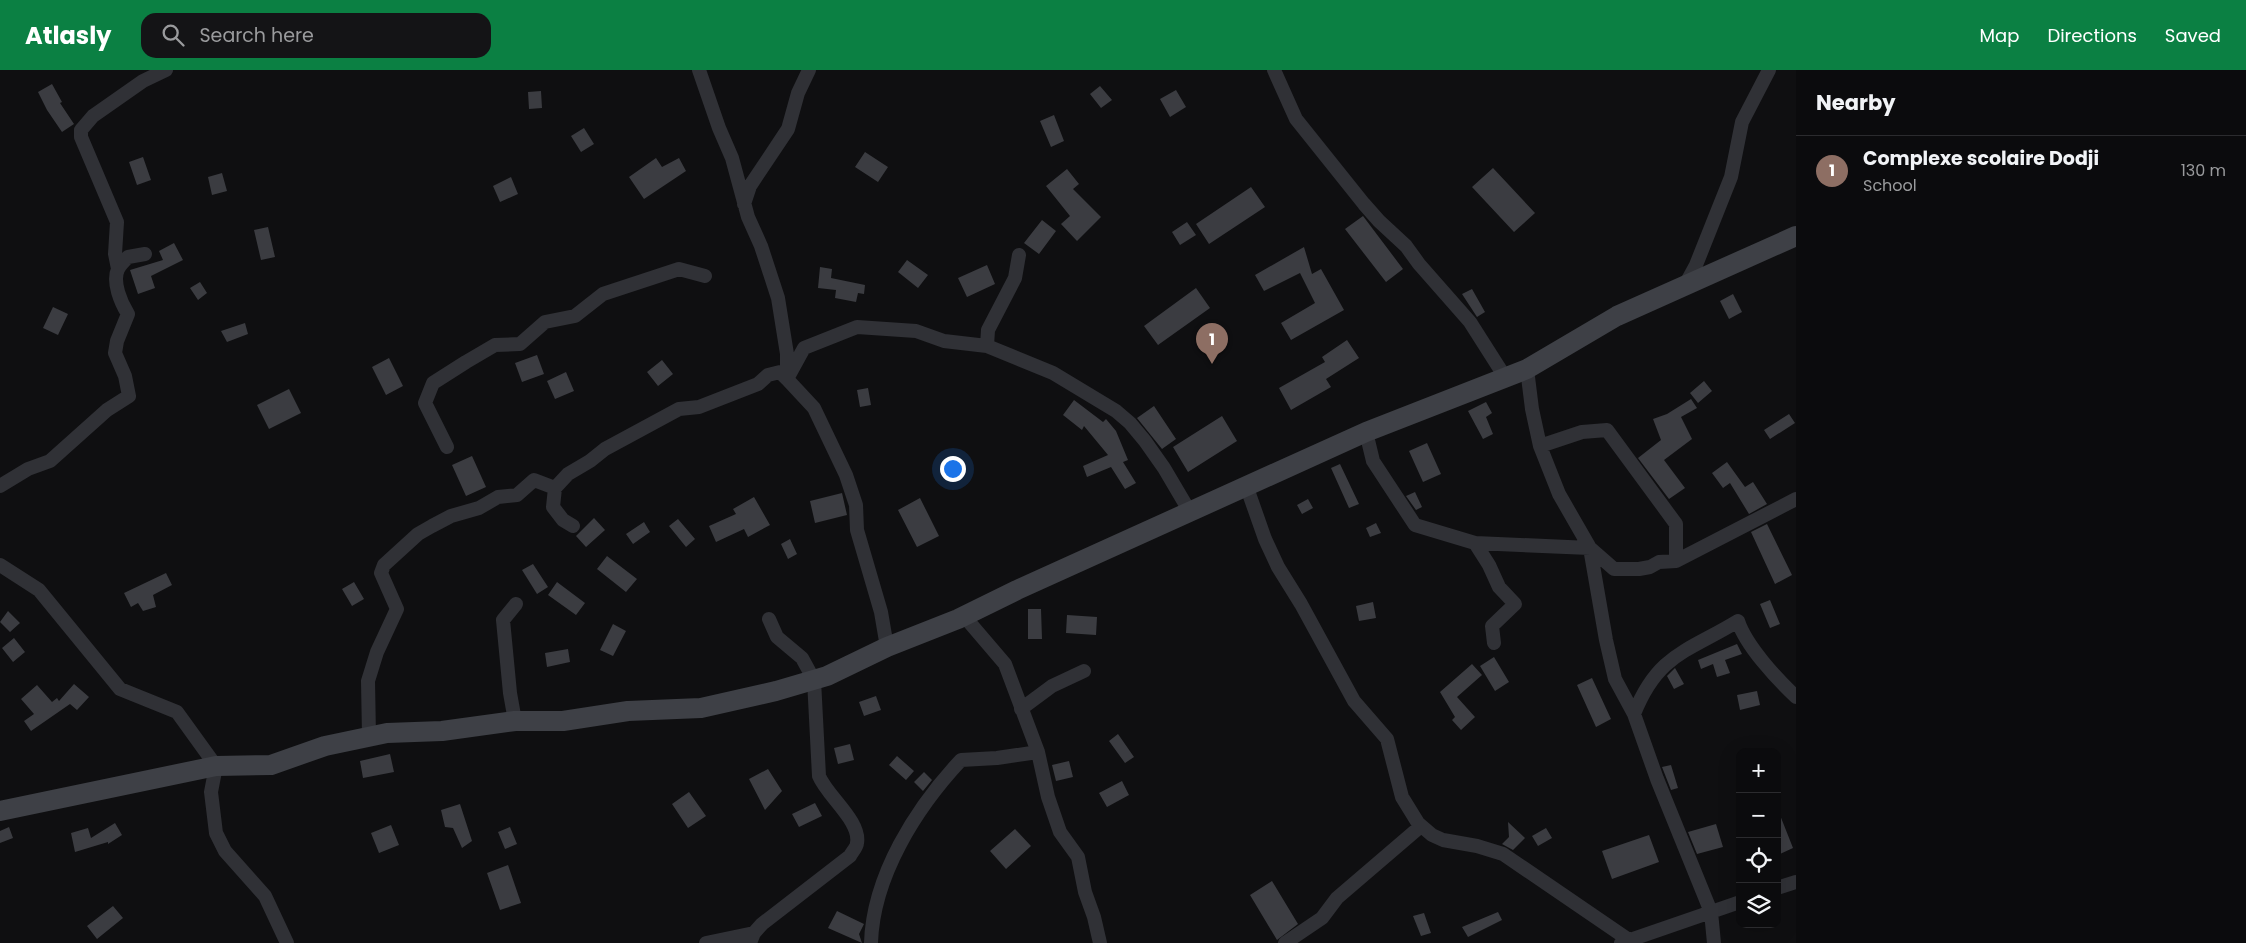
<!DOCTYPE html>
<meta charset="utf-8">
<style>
:root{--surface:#0b0b0d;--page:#141416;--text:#f1f3f6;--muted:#9a9b9d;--line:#2b2b2e;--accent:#0b8043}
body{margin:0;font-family:Poppins,sans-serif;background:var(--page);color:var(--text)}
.controls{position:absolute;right:15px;bottom:15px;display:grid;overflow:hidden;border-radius:10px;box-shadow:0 5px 20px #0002}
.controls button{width:45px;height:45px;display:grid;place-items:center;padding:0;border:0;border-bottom:1px solid var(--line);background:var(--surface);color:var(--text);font:25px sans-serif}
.you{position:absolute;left:952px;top:398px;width:18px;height:18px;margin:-12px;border:4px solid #fff;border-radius:50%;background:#1a73e8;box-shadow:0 0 0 8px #1a73e833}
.badge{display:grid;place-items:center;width:32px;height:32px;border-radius:50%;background:var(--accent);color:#fff;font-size:16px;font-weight:700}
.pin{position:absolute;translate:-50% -41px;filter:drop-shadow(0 1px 2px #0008)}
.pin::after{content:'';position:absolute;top:26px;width:18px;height:15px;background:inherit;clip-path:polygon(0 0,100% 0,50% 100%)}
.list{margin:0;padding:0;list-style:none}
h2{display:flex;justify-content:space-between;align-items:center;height:65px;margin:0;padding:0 20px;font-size:21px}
h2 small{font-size:16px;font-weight:400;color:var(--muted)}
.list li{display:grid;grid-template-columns:32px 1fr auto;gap:15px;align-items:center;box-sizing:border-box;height:70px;padding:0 20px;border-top:1px solid var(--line)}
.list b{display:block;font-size:19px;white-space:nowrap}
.list p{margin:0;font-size:16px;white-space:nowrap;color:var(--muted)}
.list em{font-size:16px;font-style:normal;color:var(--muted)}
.icon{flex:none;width:28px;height:28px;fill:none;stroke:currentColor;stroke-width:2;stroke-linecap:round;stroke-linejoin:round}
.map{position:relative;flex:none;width:1796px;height:873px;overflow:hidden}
header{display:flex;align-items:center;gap:30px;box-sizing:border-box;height:70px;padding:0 25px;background:var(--accent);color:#fff}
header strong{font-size:24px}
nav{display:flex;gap:28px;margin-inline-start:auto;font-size:18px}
.search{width:350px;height:45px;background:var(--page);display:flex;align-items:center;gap:12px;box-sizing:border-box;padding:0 18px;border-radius:15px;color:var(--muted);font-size:19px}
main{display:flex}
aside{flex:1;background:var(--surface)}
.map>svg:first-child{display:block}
</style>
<header>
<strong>Atlasly</strong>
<div class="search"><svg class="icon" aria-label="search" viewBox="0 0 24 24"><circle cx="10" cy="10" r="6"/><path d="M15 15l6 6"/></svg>Search here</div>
<nav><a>Map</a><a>Directions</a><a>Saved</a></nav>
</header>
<main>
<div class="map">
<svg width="1796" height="873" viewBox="0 0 1796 873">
<rect width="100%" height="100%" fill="#0f0f11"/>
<!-- building -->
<path fill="#3b3c41" d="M52 14 62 32 60 33 74 54 62 62 47 40 38 22Z
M1100 16 1112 30 1101 38 1090 24Z
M1176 20 1186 37 1170 47 1160 29Z
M541 21 542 38 529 39 528 22Z
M1054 45 1064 71 1051 77 1040 51Z
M584 58 594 74 581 82 571 66Z
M865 82 888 97 878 112 855 97Z
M143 87 151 110 137 115 129 92Z
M656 88 662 97 679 88 686 101 644 129 629 107Z
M1493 98 1535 143 1514 162 1472 117Z
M1067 99 1079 114 1073 119 1101 147 1077 171 1061 154 1070 146 1046 116Z
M222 103 227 121 212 125 208 107Z
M511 107 518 124 500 132 493 116Z
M1251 117 1265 137 1209 174 1196 154Z
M1363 146 1403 199 1386 212 1345 159Z
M1042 150 1056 161 1039 184 1024 173Z
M1187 152 1196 165 1180 175 1172 162Z
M268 157 275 187 261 190 254 160Z
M174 173 183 190 151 206 155 218 138 224 130 200 163 190 159 181Z
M1304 177 1312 204 1321 199 1344 240 1291 270 1281 253 1315 233 1300 203 1264 221 1255 205Z
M907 190 928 205 918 218 898 202Z
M987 195 995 214 967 227 958 208Z
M820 197 832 199 831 208 865 215 864 224 858 223 856 232 835 228 836 220 818 218Z
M200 212 207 223 198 230 190 218Z
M1196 218 1210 238 1158 275 1144 256Z
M1472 219 1485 242 1477 247 1462 224Z
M1733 224 1742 242 1729 249 1720 231Z
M53 237 68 244 58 265 43 258Z
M245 253 248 264 227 272 221 261Z
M1347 270 1359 288 1326 309 1331 317 1291 340 1279 318 1325 292 1322 287Z
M537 285 544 304 522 312 515 293Z
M389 288 403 316 386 325 372 297Z
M662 290 673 304 658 316 647 302Z
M566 302 574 321 555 329 547 311Z
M1704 311 1712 321 1698 333 1690 323Z
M868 318 871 335 860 337 857 320Z
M289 319 301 343 269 359 257 335Z
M1691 329 1697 338 1681 347 1692 369 1664 390 1685 418 1669 429 1638 388 1661 370 1653 349 1667 344Z
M1074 330 1103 352 1106 349 1116 361 1128 390 1123 392 1136 413 1125 419 1111 397 1087 407 1083 396 1108 385 1084 356 1082 360 1063 345Z
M1486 332 1492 343 1486 347 1493 364 1483 369 1468 341Z
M1154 336 1176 369 1162 379 1137 348Z
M1789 344 1795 353 1770 369 1764 360Z
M1222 346 1237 371 1188 402 1173 377Z
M1427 373 1441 404 1423 412 1409 381Z
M472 386 486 417 466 426 452 395Z
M1727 392 1745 417 1753 412 1767 434 1749 444 1730 413 1723 418 1712 403Z
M1340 394 1359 434 1349 438 1331 398Z
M1415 422 1422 437 1416 440 1406 426Z
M842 423 847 445 815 453 810 431Z
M754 427 770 455 748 467 744 459 716 472 709 456 736 444 733 439Z
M920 428 939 466 917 477 898 440Z
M1308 429 1313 438 1302 444 1297 435Z
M594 448 605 460 586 477 576 466Z
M678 449 695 469 686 477 669 456Z
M644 452 650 462 633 474 626 464Z
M1376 453 1381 463 1370 467 1366 458Z
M1767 454 1792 505 1775 514 1751 462Z
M790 469 797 484 788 489 781 474Z
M607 486 637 509 626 522 597 499Z
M533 494 548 517 537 524 522 500Z
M166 503 172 515 153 525 156 537 143 541 138 533 131 537 124 523Z
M354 512 364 529 352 536 342 519Z
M557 512 585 533 576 545 548 525Z
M1770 530 1780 554 1770 558 1760 534Z
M1373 532 1376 548 1359 551 1356 536Z
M1028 539H1041L1042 569H1028Z
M8 541 20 553 10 562 0 552Z
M1067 545 1097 547 1096 565 1066 563Z
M613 554 626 561 613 586 600 580Z
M14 568 25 582 13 592 2 578Z
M1737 574 1742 584 1725 590 1730 603 1717 607 1713 594 1701 599 1698 590Z
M568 579 570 592 547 597 545 583Z
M1494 587 1509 612 1495 621 1480 596Z
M1472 594 1482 605 1457 627 1475 647 1461 660 1452 650 1455 647 1440 622Z
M1675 598 1684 614 1674 619 1667 606Z
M1592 608 1611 649 1596 657 1577 615Z
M74 614 89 627 77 640 70 634 31 661 24 651 34 644 21 629 37 615 52 632 57 628 59 631Z
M1757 621 1760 635 1740 640 1737 625Z
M876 626 881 640 864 646 859 632Z
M1118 664 1134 687 1125 693 1109 671Z
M850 674 854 690 838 694 834 678Z
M390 684 394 702 363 708 360 691Z
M897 686 914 701 906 710 889 695Z
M1069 691 1073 707 1056 711 1052 695Z
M1671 695 1678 718 1671 720 1662 697Z
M768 699 782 721 765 740 749 709Z
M924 702 932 710 923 721 914 712Z
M1122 711 1129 725 1107 737 1099 723Z
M689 722 706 746 688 758 672 734Z
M815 733 822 746 799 757 792 744Z
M460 734 472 771 462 778 453 758 445 757 441 740Z
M1778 740 1793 778 1780 784 1777 777Z
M1508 752 1525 768 1513 780 1502 774 1509 767Z
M115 753 122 765 108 774V772L75 782 71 763 88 758 91 768Z
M1716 754 1723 777 1697 784 1688 762Z
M391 755 399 775 379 783 371 763Z
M9 757 13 768 0 773V761Z
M510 757 517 774 505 779 498 762Z
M1546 758 1552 768 1538 776 1532 766Z
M1015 759 1031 776 1006 799 990 781Z
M1649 765 1659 792 1612 809 1602 781Z
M508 795 521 833 500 840 487 803Z
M1272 811 1298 854 1277 870 1250 825Z
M113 836 123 848 97 869 87 856Z
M837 841 864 854 859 864 862 873 828 858Z
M1498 842 1502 850 1468 867 1462 857Z
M1424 843 1431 863 1421 866 1413 846Z"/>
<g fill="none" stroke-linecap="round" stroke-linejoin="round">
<!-- minor -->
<path stroke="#303136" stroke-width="14" d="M699 0 719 58 732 88 748 147 761 176 778 228 787 284V309L814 338 846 405 856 435 857 460 881 542 887 577
M1274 0 1296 49 1364 134 1379 151 1406 176 1419 194 1470 252 1505 307
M744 134 750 116 788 59 798 23 809 0
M1019 185 1015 208 988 260 987 276 1053 303 1116 341 1130 353 1145 371 1164 398 1190 442
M118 199 115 184 117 152 81 67V60L93 46 143 11 166 0
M1684 217 1696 195 1731 107 1742 52 1769 0
M1527 299 1532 339 1540 376 1559 424 1590 478 1614 499H1639L1650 497 1659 492 1676 491 1796 429
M1366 362 1373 391 1415 455 1475 473 1590 478
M1540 376 1582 362 1607 360 1676 454V491
M447 377 425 333 433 313 466 292 495 275 520 274 545 252 575 246 603 224 679 199 705 206
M1246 415 1265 469 1278 497 1301 534 1354 631 1387 669 1402 727 1418 753 1432 765 1443 770 1477 776 1503 784 1629 870
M0 416 28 399 50 391 107 340 129 326 125 306 115 283 117 271 128 244C121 233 112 212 118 199 120 195 125 190 128 187L145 184
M573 456 563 450 553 437 555 418 568 404 590 391 605 379 679 339 699 337 758 314 768 305 780 302 787 309 804 278 857 257 916 261 944 271 987 276
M1475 473 1489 495 1499 517 1515 534 1492 556 1494 573
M1590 478 1606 570 1615 609 1634 644 1657 709 1711 842 1714 873
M0 495 39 520 120 619 177 642 216 696 211 722 216 763 225 781 265 826 287 873
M964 546 1005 594 1038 682 1048 727 1060 762 1078 787 1085 822 1094 847 1100 873
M1021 639 1052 616 1084 601
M1634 644C1658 584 1687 582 1738 551 1746 576 1777 609 1796 627
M515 651 510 623 503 550 516 534
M369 666 368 611 377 582 397 539 381 503 384 495 418 464 432 456 451 446 479 438 498 427 517 425 534 410 555 418
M1777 818 1796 812
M706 873 754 863
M750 873 754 863 762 854 850 786C852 782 857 777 857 773 861 751 827 726 819 706L814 610 802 588 777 567 769 549
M871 873C873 806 916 738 961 690L997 688 1038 682
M1285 873 1322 848 1337 828 1421 756
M1621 873 1740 832"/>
<!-- secondary -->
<path stroke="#3e4046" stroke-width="20" d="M0 741 216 696 271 695 325 676 387 663 442 661 515 651H563L628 641 701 638 776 621 827 606 887 577 958 549 1017 520 1366 362 1527 299 1617 246 1796 166"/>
</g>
</svg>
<div class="controls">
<button>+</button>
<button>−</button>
<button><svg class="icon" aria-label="locate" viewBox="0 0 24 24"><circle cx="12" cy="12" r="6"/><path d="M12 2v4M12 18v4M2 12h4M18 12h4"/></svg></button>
<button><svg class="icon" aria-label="layers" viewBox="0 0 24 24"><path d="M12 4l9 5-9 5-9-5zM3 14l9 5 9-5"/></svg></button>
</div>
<div class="you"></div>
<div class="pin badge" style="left:1212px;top:294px;background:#8d6e63">1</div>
</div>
<aside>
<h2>Nearby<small></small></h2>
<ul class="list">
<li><span class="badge" style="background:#8d6e63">1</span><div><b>Complexe scolaire Dodji</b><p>School</p></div><em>130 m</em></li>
</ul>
</aside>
</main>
